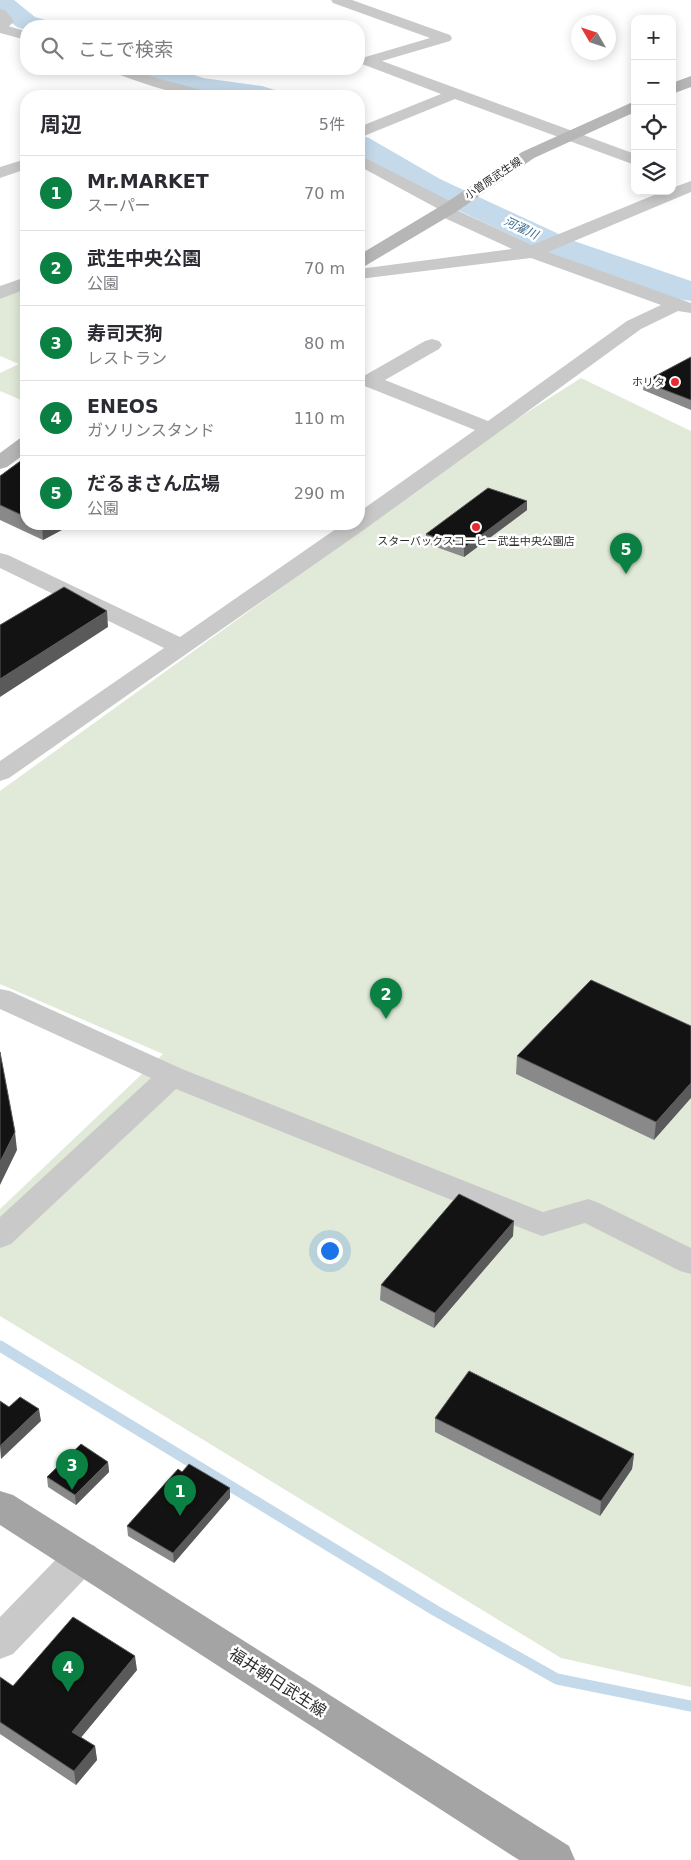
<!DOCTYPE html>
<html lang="ja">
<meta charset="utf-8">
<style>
:root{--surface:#fff;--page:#f2f2f3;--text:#2b2b33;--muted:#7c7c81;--line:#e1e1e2;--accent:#0b8043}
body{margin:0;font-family:"DejaVu Sans","Noto Sans JP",sans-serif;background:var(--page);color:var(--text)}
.controls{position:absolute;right:15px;top:15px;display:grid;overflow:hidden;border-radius:10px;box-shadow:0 2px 12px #0003}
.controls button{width:45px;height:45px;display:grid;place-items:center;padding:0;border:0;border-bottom:1px solid var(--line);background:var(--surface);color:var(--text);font:25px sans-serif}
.compass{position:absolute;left:571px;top:15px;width:45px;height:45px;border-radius:50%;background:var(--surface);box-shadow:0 2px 12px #0003;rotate:309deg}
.you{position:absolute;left:329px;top:1250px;width:18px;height:18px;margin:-12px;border:4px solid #fff;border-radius:50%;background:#1a73e8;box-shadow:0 0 0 8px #1a73e833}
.badge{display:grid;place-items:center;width:32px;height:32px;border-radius:50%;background:var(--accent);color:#fff;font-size:16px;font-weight:700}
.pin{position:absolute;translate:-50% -41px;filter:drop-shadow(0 1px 2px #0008)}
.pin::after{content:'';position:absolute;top:26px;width:18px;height:15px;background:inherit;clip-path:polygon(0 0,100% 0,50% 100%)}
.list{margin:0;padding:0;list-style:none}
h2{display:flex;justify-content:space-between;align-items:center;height:65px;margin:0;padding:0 20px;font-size:21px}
h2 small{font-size:16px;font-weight:400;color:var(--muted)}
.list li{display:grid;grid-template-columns:32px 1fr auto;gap:15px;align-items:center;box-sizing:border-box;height:75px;padding:0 20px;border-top:1px solid var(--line)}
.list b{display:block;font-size:19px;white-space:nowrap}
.list p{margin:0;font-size:16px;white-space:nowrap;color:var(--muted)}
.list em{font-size:16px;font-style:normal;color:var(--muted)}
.icon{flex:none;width:28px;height:28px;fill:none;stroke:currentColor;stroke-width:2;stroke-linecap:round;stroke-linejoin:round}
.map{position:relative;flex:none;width:691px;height:1860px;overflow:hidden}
.search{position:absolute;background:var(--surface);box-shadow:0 2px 12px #0003;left:20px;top:20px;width:345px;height:55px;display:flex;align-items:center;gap:12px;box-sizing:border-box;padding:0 18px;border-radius:20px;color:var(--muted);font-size:19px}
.panel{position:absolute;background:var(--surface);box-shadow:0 2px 12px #0003;left:20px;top:90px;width:345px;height:440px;border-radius:20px}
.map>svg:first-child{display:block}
</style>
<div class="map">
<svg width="691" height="1860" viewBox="0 0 691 1860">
<rect width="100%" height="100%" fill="#fff"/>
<!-- green -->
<path fill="#e1ead8" d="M26 287V402L0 391V373L19 364 0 356V299Z
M581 378 691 431V1687L561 1658 0 1316V1209L163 1054 0 984V791L501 429Z"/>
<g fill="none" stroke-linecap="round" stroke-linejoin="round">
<!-- stream -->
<path stroke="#c4daeb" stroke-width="11" d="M0 1346 436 1611 557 1679 691 1706"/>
<!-- river -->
<path fill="#c4daeb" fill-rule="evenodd" d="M0 0H14L35 17 49 21 53 26H26V30L17 27 0 14Z
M142 69H178L203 78 262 86 275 90 279 96H216L198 94 145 75Z
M359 135 369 138 440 179 574 241 691 281V301L671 298 552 255 418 191 359 156Z"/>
<!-- minor -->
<path fill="#c9c9c9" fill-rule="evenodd" d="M331 0H352L450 35 452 38 450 41 382 61 635 154V165L455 99 359 138V127L441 94 362 64 359 61 362 58 430 38 333 3Z
M0 9 5 10 14 21 5 31 0 32Z
M26 159V169L0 178V167Z
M691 181V192L548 252 691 303V313L678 311 641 329 365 529 9 778 0 781V761L164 648 0 568V553L8 555 180 637 343 524H359V512L475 430 362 385 359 381 362 377 425 341 432 339 439 341 442 345 439 349 385 380 488 421 627 321 661 305 531 258 359 279V269L512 249 438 215 435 211 438 207 444 206 450 207 532 245 664 191H672V188Z
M26 277V289L0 299V286Z
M0 989 10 991 182 1069 543 1212 588 1199 599 1203 691 1248V1274L680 1271 585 1223 542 1236 531 1232 176 1089 11 1244 0 1248V1217L151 1078 0 1009Z
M82 1541 95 1546 100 1557 95 1568 13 1654 0 1659V1617L69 1546Z"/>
<!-- tertiary -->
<path fill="#c9c9c9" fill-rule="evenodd" d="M0 24 26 31V40L0 33Z
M109 69H131L159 79 214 93 216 96C180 98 145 84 112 72Z
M359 155 456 204 459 208 456 212 450 213 444 212 359 166Z"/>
<!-- secondary -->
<path fill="#b6b6b6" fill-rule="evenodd" d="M691 76V87L672 94V83Z
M635 101V112L534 158 456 212 365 266 359 267V255L444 204 522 152Z
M26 437V453L7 467 0 469V453L19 439Z"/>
<!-- primary -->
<path fill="#a4a4a4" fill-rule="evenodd" d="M0 1491 13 1495 569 1846 575 1860H519L0 1525Z"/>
</g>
<!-- wall -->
<path fill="#898989" d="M691 357V410L643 390 644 382Z
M26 457V524H73L43 540 0 520V476Z
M527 501V510L464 557 425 543 426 534Z
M691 1026 654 1140 516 1074 517 1056Z
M513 1236 434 1328 380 1300 381 1285Z
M435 1418 634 1454 632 1469 600 1516 435 1432Z
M108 1462 109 1472 76 1505 48 1487 47 1477Z
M230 1498 174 1563 128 1536 127 1526Z
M137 1670 81 1737 95 1746 97 1760 76 1785 0 1734V1677L13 1686Z"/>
<!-- shaded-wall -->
<path fill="#5a5a5a" d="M527 501V510L464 557V548Z
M42 524H73L43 540Z
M107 611 108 627 0 697V679Z
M691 1083V1098L654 1140 656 1122Z
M15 1132 17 1150 0 1185V1162Z
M514 1221 513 1236 434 1328 435 1313Z
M39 1409 41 1421 1 1459 0 1446Z
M634 1454 632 1469 600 1516 601 1501Z
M108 1462 109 1472 76 1505 75 1495Z
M230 1488V1498L174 1563 173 1553Z
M135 1656 137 1670 74 1746 72 1732Z
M95 1746 97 1760 76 1785 74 1771Z"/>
<!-- building -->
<path fill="#131313" stroke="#5a5a5a" d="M691 357V400L644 382Z
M26 457V517L0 505V476Z
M488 488 527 501 464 548 426 534Z
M64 587 107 611 0 679V625Z
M591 980 691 1026V1083L656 1122 517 1056Z
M0 1052 15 1132 0 1162Z
M459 1194 514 1221 435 1313 381 1285Z
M469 1371 634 1454 601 1501 435 1418Z
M20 1397 39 1409 0 1446V1401L9 1407Z
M81 1444 108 1462 75 1495 47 1477Z
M189 1464 230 1488 173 1553 127 1526 178 1469 182 1472Z
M73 1617 135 1656 72 1732 95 1746 74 1771 0 1722V1677L13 1686Z"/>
<!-- markers -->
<g fill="#e72a31" stroke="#fff" stroke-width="2">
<circle cx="675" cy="382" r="5"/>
<circle cx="476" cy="527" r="5"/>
</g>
<g text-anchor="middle" stroke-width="5" stroke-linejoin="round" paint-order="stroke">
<!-- far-street labels -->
<g font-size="11" fill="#2c2c2c" stroke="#fff">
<text transform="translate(493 178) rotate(-34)" y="4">小曽原武生線</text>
</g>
<!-- far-poi labels -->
<g font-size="11" fill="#2c2c2c" stroke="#fff" text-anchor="end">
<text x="665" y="386">ホリタ</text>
<text x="476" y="545" text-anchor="middle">スターバックスコーヒー武生中央公園店</text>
</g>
<!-- far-water labels -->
<g font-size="12" font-style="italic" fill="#3a6a8e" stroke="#fff">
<text transform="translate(521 228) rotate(25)" y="4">河濯川</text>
</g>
<!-- near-street labels -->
<g font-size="16" fill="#2c2c2c" stroke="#fff">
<text transform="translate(278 1682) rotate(33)" y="6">福井朝日武生線</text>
</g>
</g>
</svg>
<div class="controls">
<button>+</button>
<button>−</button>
<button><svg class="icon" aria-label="locate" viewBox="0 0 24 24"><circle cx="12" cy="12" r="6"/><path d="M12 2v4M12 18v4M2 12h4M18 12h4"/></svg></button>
<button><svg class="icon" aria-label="layers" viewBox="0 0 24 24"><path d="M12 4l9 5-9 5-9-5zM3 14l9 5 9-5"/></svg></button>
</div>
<svg class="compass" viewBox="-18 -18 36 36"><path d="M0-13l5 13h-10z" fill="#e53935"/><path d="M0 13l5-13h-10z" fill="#7c7c81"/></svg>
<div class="you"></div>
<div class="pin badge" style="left:180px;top:1516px">1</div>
<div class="pin badge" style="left:386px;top:1019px">2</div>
<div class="pin badge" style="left:72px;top:1490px">3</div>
<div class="pin badge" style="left:68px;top:1692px">4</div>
<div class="pin badge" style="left:626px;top:574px">5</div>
<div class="search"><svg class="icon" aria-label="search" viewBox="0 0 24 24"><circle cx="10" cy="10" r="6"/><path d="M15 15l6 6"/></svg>ここで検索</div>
<section class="panel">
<h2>周辺<small>5件</small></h2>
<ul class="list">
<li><span class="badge">1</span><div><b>Mr.MARKET</b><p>スーパー</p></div><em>70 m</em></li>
<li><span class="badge">2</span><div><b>武生中央公園</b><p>公園</p></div><em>70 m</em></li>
<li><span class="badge">3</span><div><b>寿司天狗</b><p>レストラン</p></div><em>80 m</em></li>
<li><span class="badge">4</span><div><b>ENEOS</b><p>ガソリンスタンド</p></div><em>110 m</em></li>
<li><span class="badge">5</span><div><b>だるまさん広場</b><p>公園</p></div><em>290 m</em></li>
</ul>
</section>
</div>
